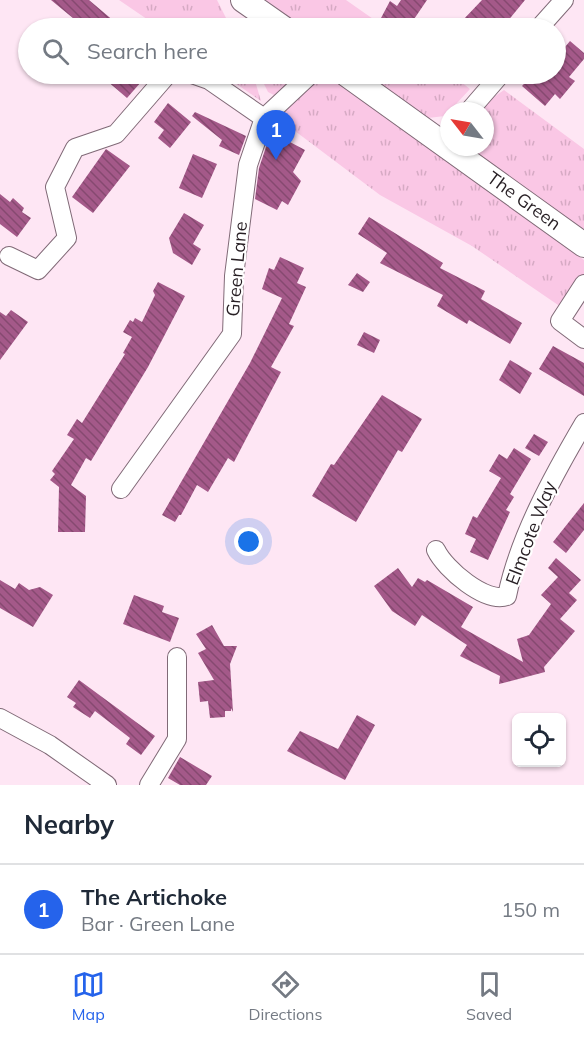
<!DOCTYPE html>
<meta charset="utf-8">
<style>
:root{--surface:#fff;--page:#f6f6f7;--text:#1f2937;--muted:#747a83;--line:#e0e1e3;--accent:#2563eb}
body{margin:0;font-family:Mulish,sans-serif;background:var(--page);color:var(--text)}
.controls{position:absolute;right:18px;bottom:18px;display:grid;overflow:hidden;border-radius:9px;box-shadow:0 2px 4px #0004}
.controls button{width:54px;height:54px;display:grid;place-items:center;padding:0;border:0;border-bottom:2px solid var(--line);background:var(--surface);color:var(--text);font:30px sans-serif}
.compass{position:absolute;left:440px;top:102px;width:54px;height:54px;border-radius:50%;background:var(--surface);box-shadow:0 2px 4px #0004;rotate:301deg}
.you{position:absolute;left:249px;top:542px;width:21px;height:21px;margin:-15px;border:4px solid #fff;border-radius:50%;background:#1a73e8;box-shadow:0 0 0 9px #1a73e833}
.badge{display:grid;place-items:center;width:39px;height:39px;border-radius:50%;background:var(--accent);color:#fff;font-size:20px;font-weight:700}
.pin{position:absolute;translate:-50% -50px;filter:drop-shadow(0 2px 3px #0008)}
.pin::after{content:'';position:absolute;top:32px;width:21px;height:18px;background:inherit;clip-path:polygon(0 0,100% 0,50% 100%)}
.list{margin:0;padding:0;list-style:none}
h2{display:flex;justify-content:space-between;align-items:center;height:78px;margin:0;padding:0 24px;font-size:26px}
h2 small{font-size:20px;font-weight:400;color:var(--muted)}
.list li{display:grid;grid-template-columns:39px 1fr auto;gap:18px;align-items:center;box-sizing:border-box;height:90px;padding:0 24px;border-top:2px solid var(--line)}
.list b{display:block;font-size:22px;white-space:nowrap}
.list p{margin:0;font-size:20px;white-space:nowrap;color:var(--muted)}
.list em{font-size:20px;font-style:normal;color:var(--muted)}
.icon{flex:none;width:33px;height:33px;fill:none;stroke:currentColor;stroke-width:2;stroke-linecap:round;stroke-linejoin:round}
.map{position:relative;flex:none;width:584px;height:785px;overflow:hidden}
.search{position:absolute;background:var(--surface);box-shadow:0 2px 4px #0004;left:18px;right:18px;top:18px;height:66px;display:flex;align-items:center;gap:15px;box-sizing:border-box;padding:0 21px;border-radius:33px;color:var(--muted);font-size:22px}
.sheet{height:168px;background:var(--surface)}
nav{display:flex;justify-content:space-around;align-items:center;box-sizing:border-box;height:84px;border-top:2px solid var(--line);background:var(--surface);font-size:16px;color:var(--muted)}
nav a{display:grid;justify-items:center;gap:3px}
nav .on{color:var(--accent)}
.map>svg:first-child{display:block}
</style>
<div class="map">
<svg width="584" height="785" viewBox="0 0 584 785">
<defs>
<pattern id="grass-tufts" width="24" height="20" patternUnits="userSpaceOnUse" patternTransform="scale(1.5)"><rect width="24" height="20" fill="#fac7e5"/><path d="M3 7l-1-3M5 7V3M7 7l1-3M15 17l-1-3M17 17v-4M19 17l1-3" fill="none" stroke="#d6aac4"/></pattern>
<pattern id="building-back-hatch" width="6" height="6" patternUnits="userSpaceOnUse" patternTransform="scale(1.5)"><rect width="6" height="6" fill="#a45989"/><path d="M-1 5l2 2M0 0l6 6M5-1l2 2" fill="none" stroke="#864970"/></pattern>
</defs>
<rect width="100%" height="100%" fill="#fee6f4"/>
<!-- grass -->
<path fill="url(#grass-tufts)" d="M119 0H217L231 28H160Z
M264 0H346L386 28H303Z
M222 74H253L261 101Z
M259 74H297V80L278 97 268 92Z
M366 74H451L470 89 445 116 428 118Z
M316 80H334L584 260V278L561 307 472 246 380 195 279 119 292 101Z
M504 90 584 149V236L468 147H485V111H482L491 99Z"/>
<!-- building -->
<path fill="url(#building-back-hatch)" d="M51 0H89L122 28H85Z
M401 0H427L408 28H395L381 18 390 1 397 6Z
M482 0H525L502 28H470L462 21Z
M570 41 584 53V59L569 77 575 81 560 99 555 94 545 106 522 86 533 74H555V59Z
M99 74H148L127 98Z
M168 103 191 122 170 148 158 138 164 130 154 122Z
M195 112 246 136 239 155 219 146 222 140 192 116Z
M271 132 305 150 293 172 301 181 288 205 282 201 277 210 255 199 259 168Z
M106 149 130 166 93 213 72 197Z
M193 154 217 164 202 198 179 188Z
M0 194 10 202 13 198 24 208 22 212 31 218 17 237 0 224Z
M184 213 204 225 193 244 201 249 192 265 173 253 169 238Z
M369 217 443 263 440 268 485 291 481 299 522 323 510 344 469 320 467 324 437 306 443 295 380 263 387 253 358 234Z
M280 257 304 268 297 283 306 287 289 324 294 326 271 367 281 372 234 462 228 458 208 492 197 485 181 515H179L175 522 162 515 250 363 282 298 262 289 269 268 274 270Z
M357 273 370 282 363 292 348 285Z
M158 282 185 296 148 367 91 461 86 458 71 485 86 496 85 532H58L59 487 50 480 55 474 52 471 74 439 67 435 77 419 82 423 125 354 123 353 132 337 123 332 130 320 133 322 135 318 142 322 155 295 153 291Z
M11 310 28 322 0 360V312L6 316Z
M364 332 380 340 374 353 357 345Z
M553 346 584 363V396L539 369Z
M510 360 532 373 520 394 499 380Z
M382 395 422 419 402 452 398 450 356 522 312 496 331 464 334 465Z
M534 434 548 442 539 456 525 448Z
M514 448 531 459 510 494 514 497 506 510 510 512 488 560 470 552 476 539 465 534 473 516 477 518 501 478 489 471 499 454 507 459Z
M584 503V530L566 553 553 542Z
M556 558 581 580 569 593 577 600 560 619 575 631 544 667 545 672 499 684 500 676 460 656 467 645 422 615 415 626 392 611 374 586 398 568 412 587 418 578 425 582 427 580 473 607 461 627 523 662 517 639 529 635 551 604 541 595 558 577 548 568Z
M0 580 15 589 19 583 29 590 40 587 53 595 33 627 0 608Z
M134 595 164 606 162 612 179 618 170 642 123 624Z
M212 625 224 646H237L230 664 233 712 231 708V711H225V717L210 718 208 701 200 702 198 682 214 680 198 653 206 649 196 634Z
M79 680 155 736 141 755 126 744 130 738 95 711 90 718 73 707 76 703 67 697Z
M357 715 375 725 345 780 287 751 300 731 338 749Z
M180 757 212 776 206 785H180L168 778Z"/>
<g fill="none" stroke-linecap="round" stroke-linejoin="round">
<!-- street casing -->
<g stroke="#806a77" stroke-width="20">
<path id="street" d="M539 28 564 0
M192 74 209 80 264 118
M469 111 501 74
M9 256 38 270 67 238 55 187 75 148 116 134 168 74
M584 284 560 321 584 339
M121 489 232 334 234 276 248 165 264 118 311 74
M436 550C445 569 486 604 507 596 519 537 554 474 584 423
M0 718 50 745 107 785
M149 785 177 739V657"/>
</g>
<!-- secondary casing -->
<g stroke="#806a77" stroke-width="26">
<path id="secondary" d="M243 0 283 28
M346 74 584 245"/>
</g>
<!-- street -->
<use href="#street" stroke="#fff" stroke-width="18"/>
<!-- secondary -->
<use href="#secondary" stroke="#fff" stroke-width="24"/>
</g>
<g text-anchor="middle" stroke-width="4.5" stroke-linejoin="round" paint-order="stroke">
<!-- street labels -->
<g font-size="18" fill="#271f24" stroke="#fff">
<text transform="translate(524 201) rotate(36)" y="6">The Green</text>
<text transform="translate(237 269) rotate(-85)" y="6">Green Lane</text>
<text transform="translate(531 533) rotate(-69)" y="6">Elmcote Way</text>
</g>
</g>
</svg>
<div class="controls">
<button><svg class="icon" aria-label="locate" viewBox="0 0 24 24"><circle cx="12" cy="12" r="6"/><path d="M12 2v4M12 18v4M2 12h4M18 12h4"/></svg></button>
</div>
<svg class="compass" viewBox="-18 -18 36 36"><path d="M0-13l5 13h-10z" fill="#e53935"/><path d="M0 13l5-13h-10z" fill="#747a83"/></svg>
<div class="you"></div>
<div class="pin badge" style="left:276px;top:160px">1</div>
<div class="search"><svg class="icon" aria-label="search" viewBox="0 0 24 24"><circle cx="10" cy="10" r="6"/><path d="M15 15l6 6"/></svg>Search here</div>
</div>
<section class="sheet">
<h2>Nearby<small></small></h2>
<ul class="list">
<li><span class="badge">1</span><div><b>The Artichoke</b><p>Bar · Green Lane</p></div><em>150 m</em></li>
</ul>
</section>
<nav>
<a class="on"><svg class="icon" aria-label="map" viewBox="0 0 24 24"><path d="M3 6l6-2 6 2 6-2v14l-6 2-6-2-6 2zM9 4v14M15 6v14"/></svg>Map</a>
<a><svg class="icon" aria-label="directions" viewBox="0 0 24 24"><path d="M12 3l9 9-9 9-9-9zM9 14v-3h6M13 9l2 2-2 2"/></svg>Directions</a>
<a><svg class="icon" aria-label="saved" viewBox="0 0 24 24"><path d="M7 4h10v16l-5-4-5 4z"/></svg>Saved</a>
</nav>
